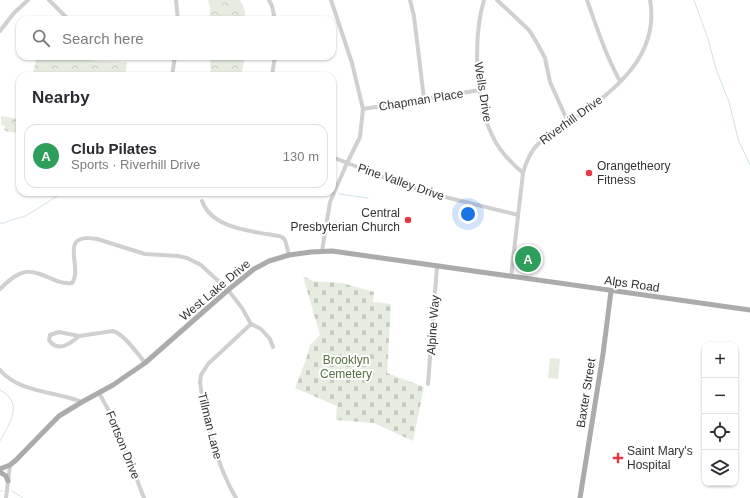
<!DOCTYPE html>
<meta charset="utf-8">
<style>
:root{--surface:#fff;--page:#f7f7f7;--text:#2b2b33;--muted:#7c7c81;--line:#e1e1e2;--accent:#e63946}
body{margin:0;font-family:Helvetica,sans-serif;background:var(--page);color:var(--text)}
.controls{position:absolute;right:12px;bottom:12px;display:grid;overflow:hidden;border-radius:8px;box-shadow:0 1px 3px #0004}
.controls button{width:36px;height:36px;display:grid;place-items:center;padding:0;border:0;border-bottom:1px solid var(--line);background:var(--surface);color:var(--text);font:20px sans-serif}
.you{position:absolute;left:468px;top:214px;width:14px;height:14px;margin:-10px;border:3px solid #fff;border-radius:50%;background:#1a73e8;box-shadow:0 0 0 6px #1a73e833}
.badge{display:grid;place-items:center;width:26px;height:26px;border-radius:50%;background:var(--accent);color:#fff;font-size:13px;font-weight:700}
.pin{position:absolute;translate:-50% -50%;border:2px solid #fff;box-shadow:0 1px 4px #0006}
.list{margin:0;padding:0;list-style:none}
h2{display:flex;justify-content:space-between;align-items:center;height:52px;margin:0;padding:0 16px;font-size:17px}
h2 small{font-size:13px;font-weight:400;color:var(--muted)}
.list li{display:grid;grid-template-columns:26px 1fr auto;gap:12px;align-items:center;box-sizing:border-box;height:64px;margin:0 8px 8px;padding:0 8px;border:1px solid var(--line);border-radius:12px}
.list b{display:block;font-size:15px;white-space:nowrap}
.list p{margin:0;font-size:13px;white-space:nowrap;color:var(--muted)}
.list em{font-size:13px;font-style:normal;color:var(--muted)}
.icon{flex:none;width:22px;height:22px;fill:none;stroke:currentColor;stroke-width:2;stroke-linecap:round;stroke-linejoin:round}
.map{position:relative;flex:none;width:750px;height:498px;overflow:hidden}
.search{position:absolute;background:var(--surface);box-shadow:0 1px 3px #0004;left:16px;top:16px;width:320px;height:44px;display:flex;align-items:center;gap:10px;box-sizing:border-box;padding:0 14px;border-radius:12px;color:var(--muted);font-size:15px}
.panel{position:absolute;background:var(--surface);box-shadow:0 1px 3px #0004;left:16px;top:72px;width:320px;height:124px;border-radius:12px}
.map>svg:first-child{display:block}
</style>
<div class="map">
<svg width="750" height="498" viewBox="0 0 750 498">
<defs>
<pattern id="forest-crowns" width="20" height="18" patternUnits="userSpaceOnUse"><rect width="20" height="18" fill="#e6ecdf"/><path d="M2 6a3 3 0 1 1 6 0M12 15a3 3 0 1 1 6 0" fill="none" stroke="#c6cbc0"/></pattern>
<pattern id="cemetery-stones" width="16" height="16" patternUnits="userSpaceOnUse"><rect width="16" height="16" fill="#e6ecdf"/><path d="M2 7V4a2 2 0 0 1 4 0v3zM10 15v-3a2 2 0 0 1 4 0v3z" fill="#c6cbc0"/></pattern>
</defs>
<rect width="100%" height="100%" fill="#fff"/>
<!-- green -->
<path fill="#e6ecdf" d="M550 358 560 359 558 379 548 378Z"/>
<!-- forest -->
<path fill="url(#forest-crowns)" d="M208 0H240L245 11V20H210V6Z
M37 56H71L96 61 127 62 125 76H32Z
M210 56H245L241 76H211Z
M1 116 19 119 18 133 4 131 5 126 1 125Z"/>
<!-- cemetery -->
<path fill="url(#cemetery-stones)" d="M303 276 313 281 342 283 374 292 373 302 391 304 387 373 424 387 413 441 374 423 336 420 337 406 295 388 306 360 310 345 320 335Z"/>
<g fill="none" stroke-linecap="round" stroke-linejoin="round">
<!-- stream -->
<path stroke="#cfe2ee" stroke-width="1" d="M694 0 708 39 716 69 729 102 738 139 750 165
M319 192 330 193
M339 194 368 198
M0 223H4C11 219 18 219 25 216 38 209 51 200 63 192
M0 390C25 403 9 424 0 441
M0 491H3
M12 491 23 498"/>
<!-- minor -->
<path stroke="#d0d0d0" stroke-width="4" d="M49 0 69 20
M176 0 178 20
M269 0 272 6 275 20
M410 0 414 16 424 99
M484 0C473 37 475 100 492 135 499 151 510 162 523 173
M497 0 529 30 537 43 545 58 550 82 568 122
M587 0C597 28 606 56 620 81
M0 31 14 13 28 0
M172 76 175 56
M272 76 275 56
M363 109 480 90
M332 157 396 182 437 195 518 215
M202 201C211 226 244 230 266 234 272 235 277 235 282 237L285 240 289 255
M322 251 330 202 347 163 360 137 363 109 352 63 331 0
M511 277 523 173C526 162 530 152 538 144 585 109 663 71 650 0
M0 289C23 266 29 269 57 281 63 283 67 284 72 283 84 267 56 232 97 239L145 254 178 256 187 258 201 265 228 290 242 308 251 324 261 329 270 339 273 347
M79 336C70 344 58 353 49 340L50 335 59 332 79 336 113 331C124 334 138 354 145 363
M0 370C19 393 55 391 82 402
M428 384 437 266
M99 393 113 418 144 498
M6 498 10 465
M236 498C216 464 206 422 200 383L201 375 208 364 251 324"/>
<!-- major -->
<path stroke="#ababab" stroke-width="5" d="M0 469 10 465 16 460 59 416 82 402 113 385 145 363 228 290 254 269 269 261 289 255 311 252 332 251 750 310
M0 472 6 476 8 481
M580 498 603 354 611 291"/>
</g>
<!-- markers -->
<g fill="#e63946" stroke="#fff" stroke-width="1.5">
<circle cx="589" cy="173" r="4"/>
<circle cx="408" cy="220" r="4"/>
<path d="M616 452h4v4h4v4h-4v4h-4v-4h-4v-4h4z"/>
</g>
<g text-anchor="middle" stroke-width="4" stroke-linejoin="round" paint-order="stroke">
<!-- street labels -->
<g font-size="12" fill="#333" stroke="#fff">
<text transform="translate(483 92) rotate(81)" y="4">Wells Drive</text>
<text transform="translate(421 100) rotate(-9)" y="4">Chapman Place</text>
<text transform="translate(571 120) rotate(-36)" y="4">Riverhill Drive</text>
<text transform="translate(401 182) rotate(19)" y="4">Pine Valley Drive</text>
<text transform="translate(632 284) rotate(8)" y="4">Alps Road</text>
<text transform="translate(215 290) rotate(-40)" y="4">West Lake Drive</text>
<text transform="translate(433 325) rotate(-86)" y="4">Alpine Way</text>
<text transform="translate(586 393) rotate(-81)" y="4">Baxter Street</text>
<text transform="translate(210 426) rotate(76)" y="4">Tillman Lane</text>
<text transform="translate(123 445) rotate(68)" y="4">Fortson Drive</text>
</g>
<!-- poi labels -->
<g font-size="12" fill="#333" stroke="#fff" text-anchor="start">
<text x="597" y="170">Orangetheory<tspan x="597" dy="14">Fitness</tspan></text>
<text x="400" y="217" text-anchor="end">Central<tspan x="400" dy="14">Presbyterian Church</tspan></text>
<text x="627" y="455">Saint Mary's<tspan x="627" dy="14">Hospital</tspan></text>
</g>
<!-- park labels -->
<g font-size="12" fill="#56703f" stroke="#fff">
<text x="346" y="364">Brooklyn<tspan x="346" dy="14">Cemetery</tspan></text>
</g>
</g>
</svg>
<div class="controls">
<button>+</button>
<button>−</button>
<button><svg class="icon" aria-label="locate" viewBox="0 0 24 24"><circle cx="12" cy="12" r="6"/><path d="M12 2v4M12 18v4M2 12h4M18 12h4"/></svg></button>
<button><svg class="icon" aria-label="layers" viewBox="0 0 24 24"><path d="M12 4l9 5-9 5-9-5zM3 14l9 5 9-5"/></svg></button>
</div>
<div class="you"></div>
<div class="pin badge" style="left:528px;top:259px;background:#2e9e5b">A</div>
<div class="search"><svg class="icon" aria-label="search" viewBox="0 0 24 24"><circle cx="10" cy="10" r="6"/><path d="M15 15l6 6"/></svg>Search here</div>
<section class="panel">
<h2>Nearby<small></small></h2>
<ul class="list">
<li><span class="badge" style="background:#2e9e5b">A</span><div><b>Club Pilates</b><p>Sports · Riverhill Drive</p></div><em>130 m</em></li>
</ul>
</section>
</div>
